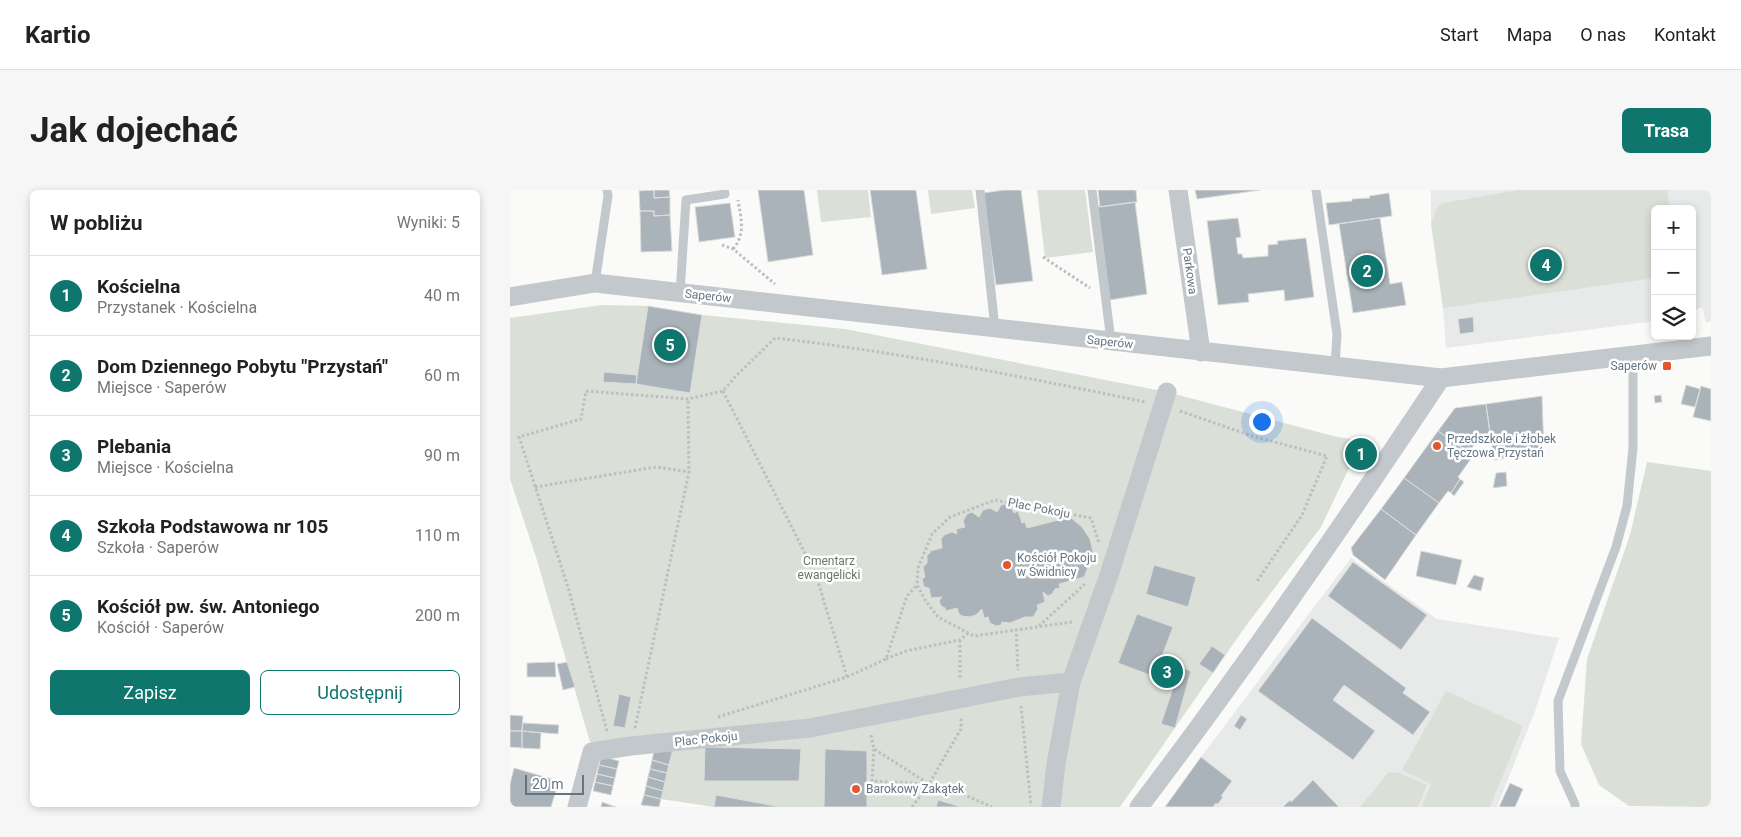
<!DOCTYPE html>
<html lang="pl">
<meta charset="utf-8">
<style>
:root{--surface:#fff;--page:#f6f6f6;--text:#222;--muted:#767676;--line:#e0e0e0;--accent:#0f766e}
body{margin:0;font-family:Roboto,sans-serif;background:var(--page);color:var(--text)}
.controls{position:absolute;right:15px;top:15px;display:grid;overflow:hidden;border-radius:8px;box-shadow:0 2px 8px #0003}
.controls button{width:45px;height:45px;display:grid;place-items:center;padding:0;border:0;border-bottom:1px solid var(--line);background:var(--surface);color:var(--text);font:25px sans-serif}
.scale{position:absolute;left:15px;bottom:12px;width:59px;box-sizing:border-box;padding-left:5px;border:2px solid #657683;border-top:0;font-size:14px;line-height:18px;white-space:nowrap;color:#657683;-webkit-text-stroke:4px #fff;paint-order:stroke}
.you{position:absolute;left:751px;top:231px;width:18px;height:18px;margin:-12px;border:4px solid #fff;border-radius:50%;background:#1a73e8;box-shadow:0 0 0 8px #1a73e833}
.badge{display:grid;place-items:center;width:32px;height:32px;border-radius:50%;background:var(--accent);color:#fff;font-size:16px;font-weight:700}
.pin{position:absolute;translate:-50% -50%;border:2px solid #fff;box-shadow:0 1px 5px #0006}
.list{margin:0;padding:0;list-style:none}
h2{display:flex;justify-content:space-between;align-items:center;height:65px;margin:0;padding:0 20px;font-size:21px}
h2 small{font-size:16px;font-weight:400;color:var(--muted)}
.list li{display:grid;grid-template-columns:32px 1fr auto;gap:15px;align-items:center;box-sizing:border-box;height:80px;padding:0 20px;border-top:1px solid var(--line)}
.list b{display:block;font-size:19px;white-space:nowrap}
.list p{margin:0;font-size:16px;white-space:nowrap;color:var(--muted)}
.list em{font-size:16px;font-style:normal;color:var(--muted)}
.actions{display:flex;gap:10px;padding:15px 20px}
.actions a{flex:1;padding:11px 0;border:1px solid var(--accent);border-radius:8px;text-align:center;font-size:18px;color:var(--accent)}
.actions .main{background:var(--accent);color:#fff}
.icon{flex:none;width:28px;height:28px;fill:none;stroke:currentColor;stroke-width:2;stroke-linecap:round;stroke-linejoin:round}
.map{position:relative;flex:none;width:1201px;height:617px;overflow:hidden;border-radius:8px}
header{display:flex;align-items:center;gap:30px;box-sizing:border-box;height:70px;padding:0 25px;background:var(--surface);border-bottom:1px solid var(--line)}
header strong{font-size:24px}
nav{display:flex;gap:28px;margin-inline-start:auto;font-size:18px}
.intro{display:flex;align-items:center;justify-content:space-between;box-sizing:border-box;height:120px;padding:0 30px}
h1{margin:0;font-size:35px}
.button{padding:12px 22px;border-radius:8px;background:var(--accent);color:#fff;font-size:18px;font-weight:700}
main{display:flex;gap:30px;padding:0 30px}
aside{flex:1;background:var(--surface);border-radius:8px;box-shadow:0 2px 8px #0003}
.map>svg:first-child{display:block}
</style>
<header>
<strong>Kartio</strong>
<nav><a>Start</a><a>Mapa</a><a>O nas</a><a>Kontakt</a></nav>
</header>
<div class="intro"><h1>Jak dojechać</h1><a class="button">Trasa</a></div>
<main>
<aside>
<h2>W pobliżu<small>Wyniki: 5</small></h2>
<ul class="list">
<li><span class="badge">1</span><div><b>Kościelna</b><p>Przystanek · Kościelna</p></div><em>40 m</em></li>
<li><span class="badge">2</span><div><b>Dom Dziennego Pobytu &quot;Przystań&quot;</b><p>Miejsce · Saperów</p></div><em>60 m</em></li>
<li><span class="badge">3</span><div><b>Plebania</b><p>Miejsce · Kościelna</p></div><em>90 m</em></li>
<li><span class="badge">4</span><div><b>Szkoła Podstawowa nr 105</b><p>Szkoła · Saperów</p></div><em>110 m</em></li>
<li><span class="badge">5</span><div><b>Kościół pw. św. Antoniego</b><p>Kościół · Saperów</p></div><em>200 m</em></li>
</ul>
<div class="actions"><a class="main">Zapisz</a><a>Udostępnij</a></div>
</aside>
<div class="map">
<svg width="1201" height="617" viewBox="0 0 1201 617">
<rect width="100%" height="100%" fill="#fafaf8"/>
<!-- built -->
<path fill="#e8e9e9" d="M921 0H1201V131L1196 133 1192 117 1182 122V19H1145V131L936 158 933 118 921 33Z
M841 368 927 429 1049 448 1025 521 987 617H655L691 567Z"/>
<!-- green -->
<path fill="#dadfd7" d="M307 0H358L361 27 311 32Z
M418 0H462L465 18 421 24Z
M527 0H575L583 62 535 68Z
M1009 0H1157L1160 19H1145V88L933 118 921 33 927 18 934 13Z
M92 115 138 116 192 125 335 139 657 202 823 246 852 251 811 337 735 437 610 617H204L151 609 163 560 80 552 26 367 0 289V128Z
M1137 272 1201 281V617L1119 616 1089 595 1071 554 1077 469 1120 345Z
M936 501 1013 536 980 617H911L921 594 892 580Z
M879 582 890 583 917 595 908 617H850Z"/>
<!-- building -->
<path fill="#aab3b9" stroke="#dcdcda" d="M129 0H159L160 7 144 8V0Z
M144 0V8L160 7V25L144 26V21H130L129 1Z
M248 0H294L303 65 258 72Z
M360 0H406L417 79 372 85Z
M494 0H511L523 91 486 95 473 3Z
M588 0H626L627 12 590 17Z
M685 0H751L687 9Z
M879 3 882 26 819 35 816 13 842 11V9L860 8 859 6Z
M625 12 637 104 600 110 587 17Z
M220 13 225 47 189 52 185 17Z
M130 21H144V26L160 25 162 61 131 62Z
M728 28 731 47 726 48 728 64H732L733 68 758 66V55L768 54 767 51 796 48 804 107 775 111 774 100 738 104 739 112 708 115 697 31Z
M870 28 880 94 892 92 896 115 843 123 829 34Z
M138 116 192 125 180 203 126 194Z
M963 127 964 142 950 144 948 129Z
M94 182 127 185 126 194 93 192Z
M1176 195 1190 199 1185 217 1171 214Z
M1191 196 1201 199V231L1183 227Z
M1151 205 1152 212 1145 213 1144 206Z
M1032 206 1034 263 984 270 976 214Z
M976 214 981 251 967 253 964 255 959 262 928 241 945 218Z
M928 241 963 266 948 287 950 289 941 303 938 301 929 313 894 288Z
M996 282 997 296 983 298 986 283Z
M894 288 929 313 906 345 871 319Z
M950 289 954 292 944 306 941 303Z
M495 314 502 319 504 323 508 321 512 333 515 332 517 338 560 327 572 337 580 349 583 362 586 365 585 369 581 370 574 387 549 394 550 398 545 399 542 404 538 406 533 402 535 412 527 415 528 419 523 427H515L500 433 492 432 491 435 486 436 480 433 478 427 474 428 472 419 466 425 459 427 452 426 449 424 447 418 436 421 435 418 431 416 429 411 432 407 421 408 419 398 414 397 412 389 415 387 413 377 417 373V365L420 363V361L432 358 431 349 434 345 442 342 447 344 446 339 455 337 453 331 457 324 462 322 469 327 473 320 480 318 487 322 491 315Z
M871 319 906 345 875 390 843 365 841 358Z
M911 361 952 370 946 395 906 386Z
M843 372 917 425 891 460 818 406Z
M644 375 686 387 678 417 636 404Z
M964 385 974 388 971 401 957 397Z
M627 424 663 437 651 469 681 481 665 538 651 534 665 492 646 484 645 487 608 473Z
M802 428 896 498 893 503 920 522 903 545 834 495 823 510 865 541 843 570 748 501Z
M702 456 715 465 703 483 689 474Z
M45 472 46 487H17V473Z
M57 472 65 497 53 500 47 474Z
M109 504 121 507 115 538 103 536Z
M0 525 13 526 12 541H0Z
M731 525 737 529 730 540 724 536Z
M13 533 49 535 48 544 12 541Z
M0 541H12V558L0 557Z
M12 541 31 543 30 559 12 558Z
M195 557 291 559 289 591H194Z
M163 559 159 575 142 570 144 561Z
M315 559 357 561V617H314Z
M91 566 109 571 107 579 89 575Z
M691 567 722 591 711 606 713 607 708 614 706 613 703 617H655Z
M142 570 159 575 157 583 140 579Z
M89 575 107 579 105 588 87 584Z
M4 578 49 591 41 617H0V594Z
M140 579 157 583 155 592 138 587Z
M87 584 105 588 103 596 85 592Z
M138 587 155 592 153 601 136 596Z
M803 590 829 617H773L780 610 781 612Z
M85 592 103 596 101 605 83 601Z
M1000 593 1013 599 1005 617H989Z
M136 596 153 601 151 609 134 605Z
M134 605 151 609 149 617 131 615Z
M206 605 271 617H204Z
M428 610 448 616V617H426Z
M92 612 106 617H91Z"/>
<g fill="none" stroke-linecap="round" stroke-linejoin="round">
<!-- path -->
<path stroke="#bbbfc2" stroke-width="3" stroke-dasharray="2.5 2.5" stroke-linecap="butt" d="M212 55 223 59 265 94
M223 59C236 44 231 29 228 10
M533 67 580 98
M213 201 306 385 337 487
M670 221 742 246 817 266 792 325 746 393
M25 297 146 277 179 282
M562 432 464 446 428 427 415 410 407 395 408 378 422 344 440 327 485 310 581 328 589 353
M529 436 575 394
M506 439 508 480
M450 450V490
M376 469 396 461 450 450 458 443
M511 516 521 616
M208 527 337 487 376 469 397 406 407 395
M125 538 179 282 178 209
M97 541 58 397 9 247 71 229 76 201 178 209 213 201 225 187 265 148C390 162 513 187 636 212
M361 545 364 559 419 594 441 599 482 617
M364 559 362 591 419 594
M402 617 419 594 451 539V527"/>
<!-- lane -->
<path stroke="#c3c8cc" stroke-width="9" d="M470 0 485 138
M582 0 601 151
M806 0 827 144 825 176
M85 93 98 6 97 0
M170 103 176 10 215 4 214 0
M1065 617V614L1050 581 1048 511 1106 357 1117 316 1123 258V165"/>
<!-- street -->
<path stroke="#c3c8cc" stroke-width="19" d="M668 0 691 162
M0 107 85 93 931 188 1201 156
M67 617 82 562 121 556 300 538 509 497 561 492
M541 617 546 574 561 492 599 385 657 202
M629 617C735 478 834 334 931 188"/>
</g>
<!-- markers -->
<g fill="#e4572e" stroke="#fff" stroke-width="2">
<rect x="1152" y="171" width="10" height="10" rx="2.5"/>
<circle cx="927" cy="256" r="5"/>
<circle cx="497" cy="375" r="5"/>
<circle cx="346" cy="599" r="5"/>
</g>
<g text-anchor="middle" stroke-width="5" stroke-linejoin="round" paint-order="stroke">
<!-- street labels -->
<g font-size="12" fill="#657683" stroke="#fff">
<text transform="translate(680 81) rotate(82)" y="4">Parkowa</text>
<text transform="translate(198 106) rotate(6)" y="4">Saperów</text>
<text transform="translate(600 152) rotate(6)" y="4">Saperów</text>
<text transform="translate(529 318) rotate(11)" y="4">Plac Pokoju</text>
<text transform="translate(196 549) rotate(-6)" y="4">Plac Pokoju</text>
</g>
<!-- poi labels -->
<g font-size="12" fill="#657683" stroke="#fff" text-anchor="start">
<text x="1147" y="180" text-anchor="end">Saperów</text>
<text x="937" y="253">Przedszkole i żłobek<tspan x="937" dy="14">Tęczowa Przystań</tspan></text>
<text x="507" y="372">Kościół Pokoju<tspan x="507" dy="14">w Świdnicy</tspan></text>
<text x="356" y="603">Barokowy Zakątek</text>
</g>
<!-- park labels -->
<g font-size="12" fill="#687a64" stroke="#fff">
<text x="319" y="375">Cmentarz<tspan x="319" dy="14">ewangelicki</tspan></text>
</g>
</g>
</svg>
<div class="controls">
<button>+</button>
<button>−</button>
<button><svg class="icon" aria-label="layers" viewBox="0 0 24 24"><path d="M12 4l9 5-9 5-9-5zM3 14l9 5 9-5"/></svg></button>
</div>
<div class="scale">20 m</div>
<div class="you"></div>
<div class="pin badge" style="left:851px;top:264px">1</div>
<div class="pin badge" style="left:857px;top:81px">2</div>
<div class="pin badge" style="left:657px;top:482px">3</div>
<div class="pin badge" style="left:1036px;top:75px">4</div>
<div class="pin badge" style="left:160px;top:155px">5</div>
</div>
</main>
